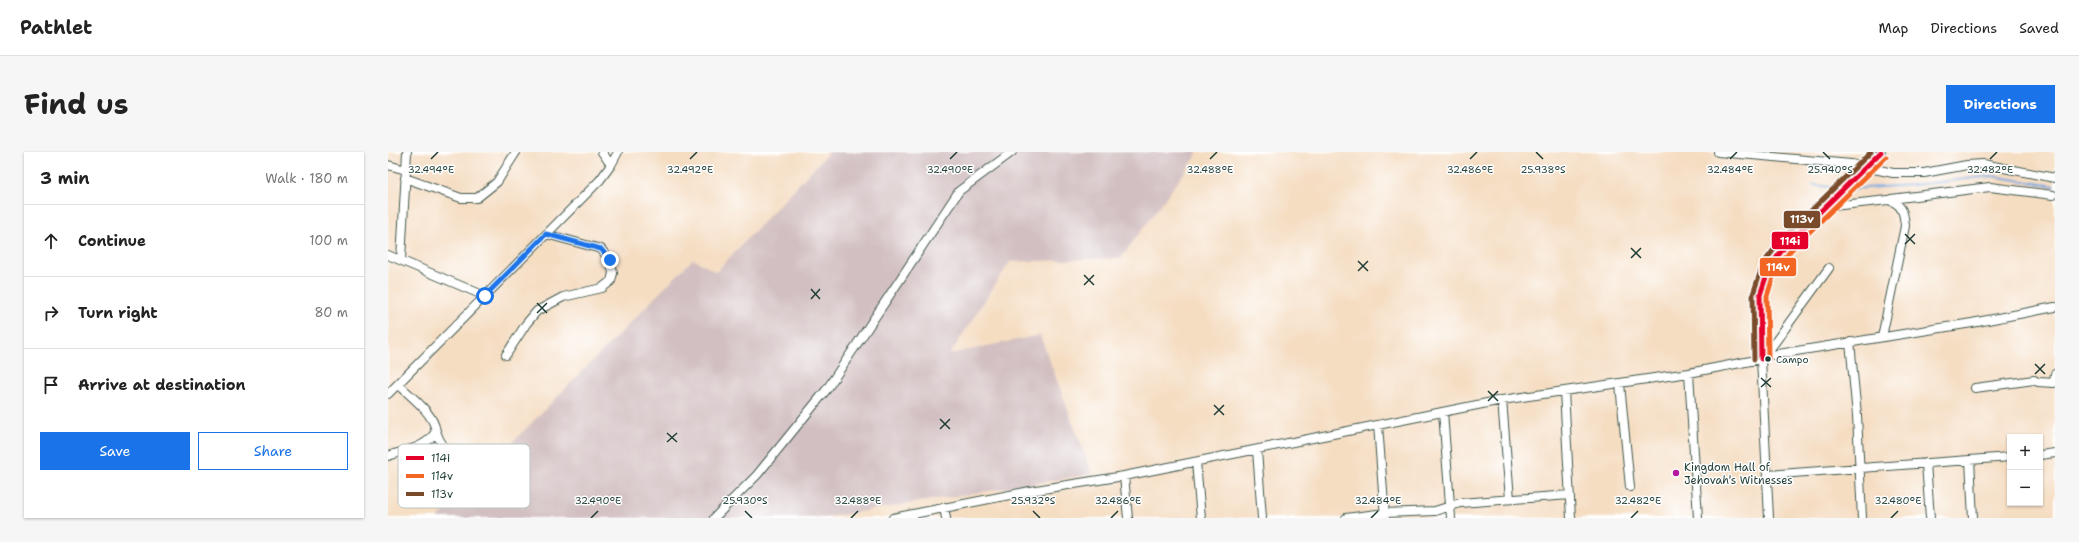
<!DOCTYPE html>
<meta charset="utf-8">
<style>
:root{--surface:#fff;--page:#f6f6f6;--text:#222;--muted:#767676;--line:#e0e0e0;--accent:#1a73e8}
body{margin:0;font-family:"Shantell Sans",sans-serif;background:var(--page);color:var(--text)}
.controls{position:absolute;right:12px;bottom:12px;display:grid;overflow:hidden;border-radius:0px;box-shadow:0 1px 3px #0004}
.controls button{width:36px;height:36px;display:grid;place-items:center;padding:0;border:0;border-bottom:1px solid var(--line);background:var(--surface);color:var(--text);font:20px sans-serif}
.stop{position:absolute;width:12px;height:12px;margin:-9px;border:3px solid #1a73e8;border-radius:50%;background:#fff}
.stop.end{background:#1a73e8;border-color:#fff;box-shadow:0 1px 4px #0008}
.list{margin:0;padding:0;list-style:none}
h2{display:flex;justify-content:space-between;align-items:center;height:52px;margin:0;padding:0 16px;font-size:17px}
h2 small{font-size:13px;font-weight:400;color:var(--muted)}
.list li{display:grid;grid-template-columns:26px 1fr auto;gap:12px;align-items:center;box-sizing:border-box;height:72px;padding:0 16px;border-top:1px solid var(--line)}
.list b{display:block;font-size:15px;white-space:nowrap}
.list em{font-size:13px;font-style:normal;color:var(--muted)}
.actions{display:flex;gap:8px;padding:12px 16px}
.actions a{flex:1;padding:9px 0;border:1px solid var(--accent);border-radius:0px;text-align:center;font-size:14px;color:var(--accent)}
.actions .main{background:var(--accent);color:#fff}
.icon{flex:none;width:22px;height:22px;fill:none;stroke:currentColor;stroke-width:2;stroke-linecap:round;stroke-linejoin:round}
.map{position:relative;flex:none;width:1667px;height:366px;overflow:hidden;border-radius:0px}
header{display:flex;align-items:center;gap:24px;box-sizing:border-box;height:56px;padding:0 20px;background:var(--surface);border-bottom:1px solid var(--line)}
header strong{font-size:19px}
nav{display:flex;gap:22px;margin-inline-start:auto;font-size:14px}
.intro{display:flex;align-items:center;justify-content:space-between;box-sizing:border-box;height:96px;padding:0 24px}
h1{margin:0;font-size:28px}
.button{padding:10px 18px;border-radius:0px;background:var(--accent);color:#fff;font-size:14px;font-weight:700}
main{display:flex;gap:24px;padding:0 24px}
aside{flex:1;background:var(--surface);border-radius:0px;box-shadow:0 1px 3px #0004}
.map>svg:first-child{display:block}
</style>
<header>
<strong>Pathlet</strong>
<nav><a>Map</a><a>Directions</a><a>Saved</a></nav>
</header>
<div class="intro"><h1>Find us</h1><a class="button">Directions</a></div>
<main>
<aside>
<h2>3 min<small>Walk · 180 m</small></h2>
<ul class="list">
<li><svg class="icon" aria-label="ahead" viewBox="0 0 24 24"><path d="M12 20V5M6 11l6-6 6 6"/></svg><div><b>Continue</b></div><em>100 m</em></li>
<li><svg class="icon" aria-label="right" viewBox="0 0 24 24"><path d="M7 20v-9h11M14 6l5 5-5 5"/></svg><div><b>Turn right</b></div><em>80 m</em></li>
<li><svg class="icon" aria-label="arrive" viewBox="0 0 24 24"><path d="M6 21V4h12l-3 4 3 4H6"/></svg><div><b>Arrive at destination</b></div></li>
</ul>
<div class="actions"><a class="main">Save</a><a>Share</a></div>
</aside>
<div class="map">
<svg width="1667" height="366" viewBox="0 0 1667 366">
<rect width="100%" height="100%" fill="#fff"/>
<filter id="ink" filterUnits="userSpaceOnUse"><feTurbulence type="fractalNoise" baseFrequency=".025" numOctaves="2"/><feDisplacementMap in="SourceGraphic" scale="8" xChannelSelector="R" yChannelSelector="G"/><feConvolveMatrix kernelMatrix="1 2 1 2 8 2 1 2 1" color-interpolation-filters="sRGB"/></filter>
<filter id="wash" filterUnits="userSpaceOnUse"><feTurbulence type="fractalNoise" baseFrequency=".012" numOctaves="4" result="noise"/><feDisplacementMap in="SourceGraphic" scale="16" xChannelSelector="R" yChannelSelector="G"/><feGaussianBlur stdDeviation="0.9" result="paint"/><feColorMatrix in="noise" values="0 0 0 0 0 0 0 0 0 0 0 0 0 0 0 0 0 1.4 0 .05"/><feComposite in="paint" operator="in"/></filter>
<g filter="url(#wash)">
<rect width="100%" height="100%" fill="#f5ddc2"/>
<!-- industrial -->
<path fill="#d2bfc1" d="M441 0H809L807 6 733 106 622 110 562 202 652 183 704 322 434 366H50L305 107 328 120Z"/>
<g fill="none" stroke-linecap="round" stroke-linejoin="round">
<!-- stream -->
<path stroke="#75a5df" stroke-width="2" d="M1425 33 1451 36
M1460 37 1526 33 1604 24 1667 34"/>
</g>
</g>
<g filter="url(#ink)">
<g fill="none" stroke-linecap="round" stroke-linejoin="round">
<!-- minor casing -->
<g stroke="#3f5549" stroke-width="10">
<path id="minor" d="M214 0 223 13
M1330 0 1463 12 1505 21H1536L1579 13 1595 12 1667 26
M0 13 18 18
M17 26 73 46H89L109 30 128 0
M1503 47 1602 35 1665 43
M1436 55 1500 48C1514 52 1516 60 1517 74L1494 185
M0 103 97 144
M13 107 19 0
M1462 190 1469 263 1474 366
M118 203 138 172 149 159 175 145 214 136 223 129 225 121 222 108 213 97 158 82
M1377 204 1441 116
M1301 221 1310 366
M1232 232 1242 335
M1587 236 1646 228 1650 230 1666 231 1667 222
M1176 239 1183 366
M0 242 212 28 223 13 230 0
M1114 248 1122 347
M1055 260 1063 366
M990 273 997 366
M48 279C52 293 62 302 72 313
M869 298 874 366
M1652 303 1667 301
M0 304C17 298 38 297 48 279 45 260 23 245 10 232
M1582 308 1585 366
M808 310 813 366
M1538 311 1542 366
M1379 323 1622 305
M736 324 740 366
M556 355 558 366
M326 366 369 323 439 237 571 39 624 0
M505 366 642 339 736 324 1114 248 1301 221 1373 207 1377 204 1584 171 1667 155
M958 366 997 361 1047 359 1072 351 1182 343
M1381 366 1371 166C1372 135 1378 116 1398 93L1493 0"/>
</g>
<!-- minor -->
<use href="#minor" stroke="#fff" stroke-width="8"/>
<!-- bus-1 casing -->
<g stroke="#fff" stroke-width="8">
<path id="bus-1" d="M1373 207 1372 143 1381 116 1398 93 1493 0"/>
</g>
<!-- bus-2 casing -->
<g stroke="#fff" stroke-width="8">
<path id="bus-2" d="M1380 207 1379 144 1387 119 1403 98 1498 5"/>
</g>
<!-- bus-3 casing -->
<g stroke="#fff" stroke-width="8">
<path id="bus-3" d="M1366 207 1365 142 1375 112 1393 88 1483 0"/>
</g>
<!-- bus-1 -->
<use href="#bus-1" stroke="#e4002b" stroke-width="5"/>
<!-- bus-2 -->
<use href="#bus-2" stroke="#f26522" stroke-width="5"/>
<!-- bus-3 -->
<use href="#bus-3" stroke="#7a4b2a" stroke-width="5"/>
</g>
</g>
<g fill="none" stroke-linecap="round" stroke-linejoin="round" filter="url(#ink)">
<!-- route -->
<path stroke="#1a73e8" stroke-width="5" d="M97 144 158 82 213 97 222 108"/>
</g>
<!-- ticks -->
<path fill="none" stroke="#1f3d34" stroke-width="1.5" d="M1148 0 1155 7M1435 0 1442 7M43 7 50 0M302 7 309 0M562 7 569 0M822 7 829 0M1082 7 1089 0M1342 7 1349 0M1602 7 1609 0M1517 82 1527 92M1517 92 1527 82M1243 96 1253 106M1243 106 1253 96M970 109 980 119M970 119 980 109M696 123 706 133M696 133 706 123M423 137 432 147M423 147 432 137M149 151 159 161M149 161 159 151M1647 212 1657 222M1647 222 1657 212M1373 226 1383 235M1373 235 1383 226M1100 239 1110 249M1100 249 1110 239M826 253 836 263M826 263 836 253M552 267 562 277M552 277 562 267M279 281 289 290M279 290 289 281M357 359 364 366M645 359 652 366M203 366 210 359M463 366 470 359M723 366 730 359M983 366 990 359M1243 366 1250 359M1503 366 1510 359"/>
<!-- markers -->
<circle fill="#1f3d34" stroke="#fff" stroke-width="1.5" cx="1380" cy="207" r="3.5"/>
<circle fill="#b5179e" stroke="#fff" stroke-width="1.5" cx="1288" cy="321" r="4"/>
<g text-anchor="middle" stroke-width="3" stroke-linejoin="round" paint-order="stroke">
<!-- bus labels -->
<g font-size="10" fill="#1f3d34" stroke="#fff" text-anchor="start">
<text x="1388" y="211">Campo</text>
</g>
<!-- poi labels -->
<g font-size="11" fill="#1f3d34" stroke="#fff" text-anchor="start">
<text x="1296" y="319">Kingdom Hall of<tspan x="1296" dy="13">Jehovah's Witnesses</tspan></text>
</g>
</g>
<!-- legend -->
<rect x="10" y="292" width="132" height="64" rx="6" fill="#fff" stroke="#bcc5c2" stroke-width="1"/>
<rect x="18" y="304" width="18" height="4" fill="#e4002b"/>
<rect x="18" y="322" width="18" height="4" fill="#f26522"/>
<rect x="18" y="340" width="18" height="4" fill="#7a4b2a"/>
<g font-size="11" fill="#1f3d34">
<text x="43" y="310">114i</text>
<text x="43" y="328">114v</text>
<text x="43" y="346">113v</text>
</g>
<g font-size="10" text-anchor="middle" fill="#1f3d34" stroke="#fff" stroke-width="3" stroke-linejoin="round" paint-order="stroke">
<text x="1155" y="21">25.938°S</text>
<text x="43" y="21">32.494°E</text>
<text x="302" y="21">32.492°E</text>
<text x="562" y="21">32.490°E</text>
<text x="822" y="21">32.488°E</text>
<text x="1082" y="21">32.486°E</text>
<text x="1342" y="21">32.484°E</text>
<text x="1442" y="21">25.940°S</text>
<text x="1602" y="21">32.482°E</text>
<text x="210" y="352">32.490°E</text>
<text x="357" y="352">25.930°S</text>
<text x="470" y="352">32.488°E</text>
<text x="645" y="352">25.932°S</text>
<text x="730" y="352">32.486°E</text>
<text x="990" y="352">32.484°E</text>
<text x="1250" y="352">32.482°E</text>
<text x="1510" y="352">32.480°E</text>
</g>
<g stroke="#fff" stroke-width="1.5">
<rect x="1395" y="58" width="38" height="19" rx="4" fill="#7a4b2a"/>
<rect x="1383" y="79" width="38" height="19" rx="4" fill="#e4002b"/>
<rect x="1371" y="105" width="38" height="20" rx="4" fill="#f26522"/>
</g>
<g font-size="11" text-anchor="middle" font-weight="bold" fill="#fff">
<text x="1414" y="71">113v</text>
<text x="1402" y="93">114i</text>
<text x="1390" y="119">114v</text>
</g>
</svg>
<div class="controls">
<button>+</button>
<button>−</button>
</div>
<div class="stop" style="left:97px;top:144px"></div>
<div class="stop end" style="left:222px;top:108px"></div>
</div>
</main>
